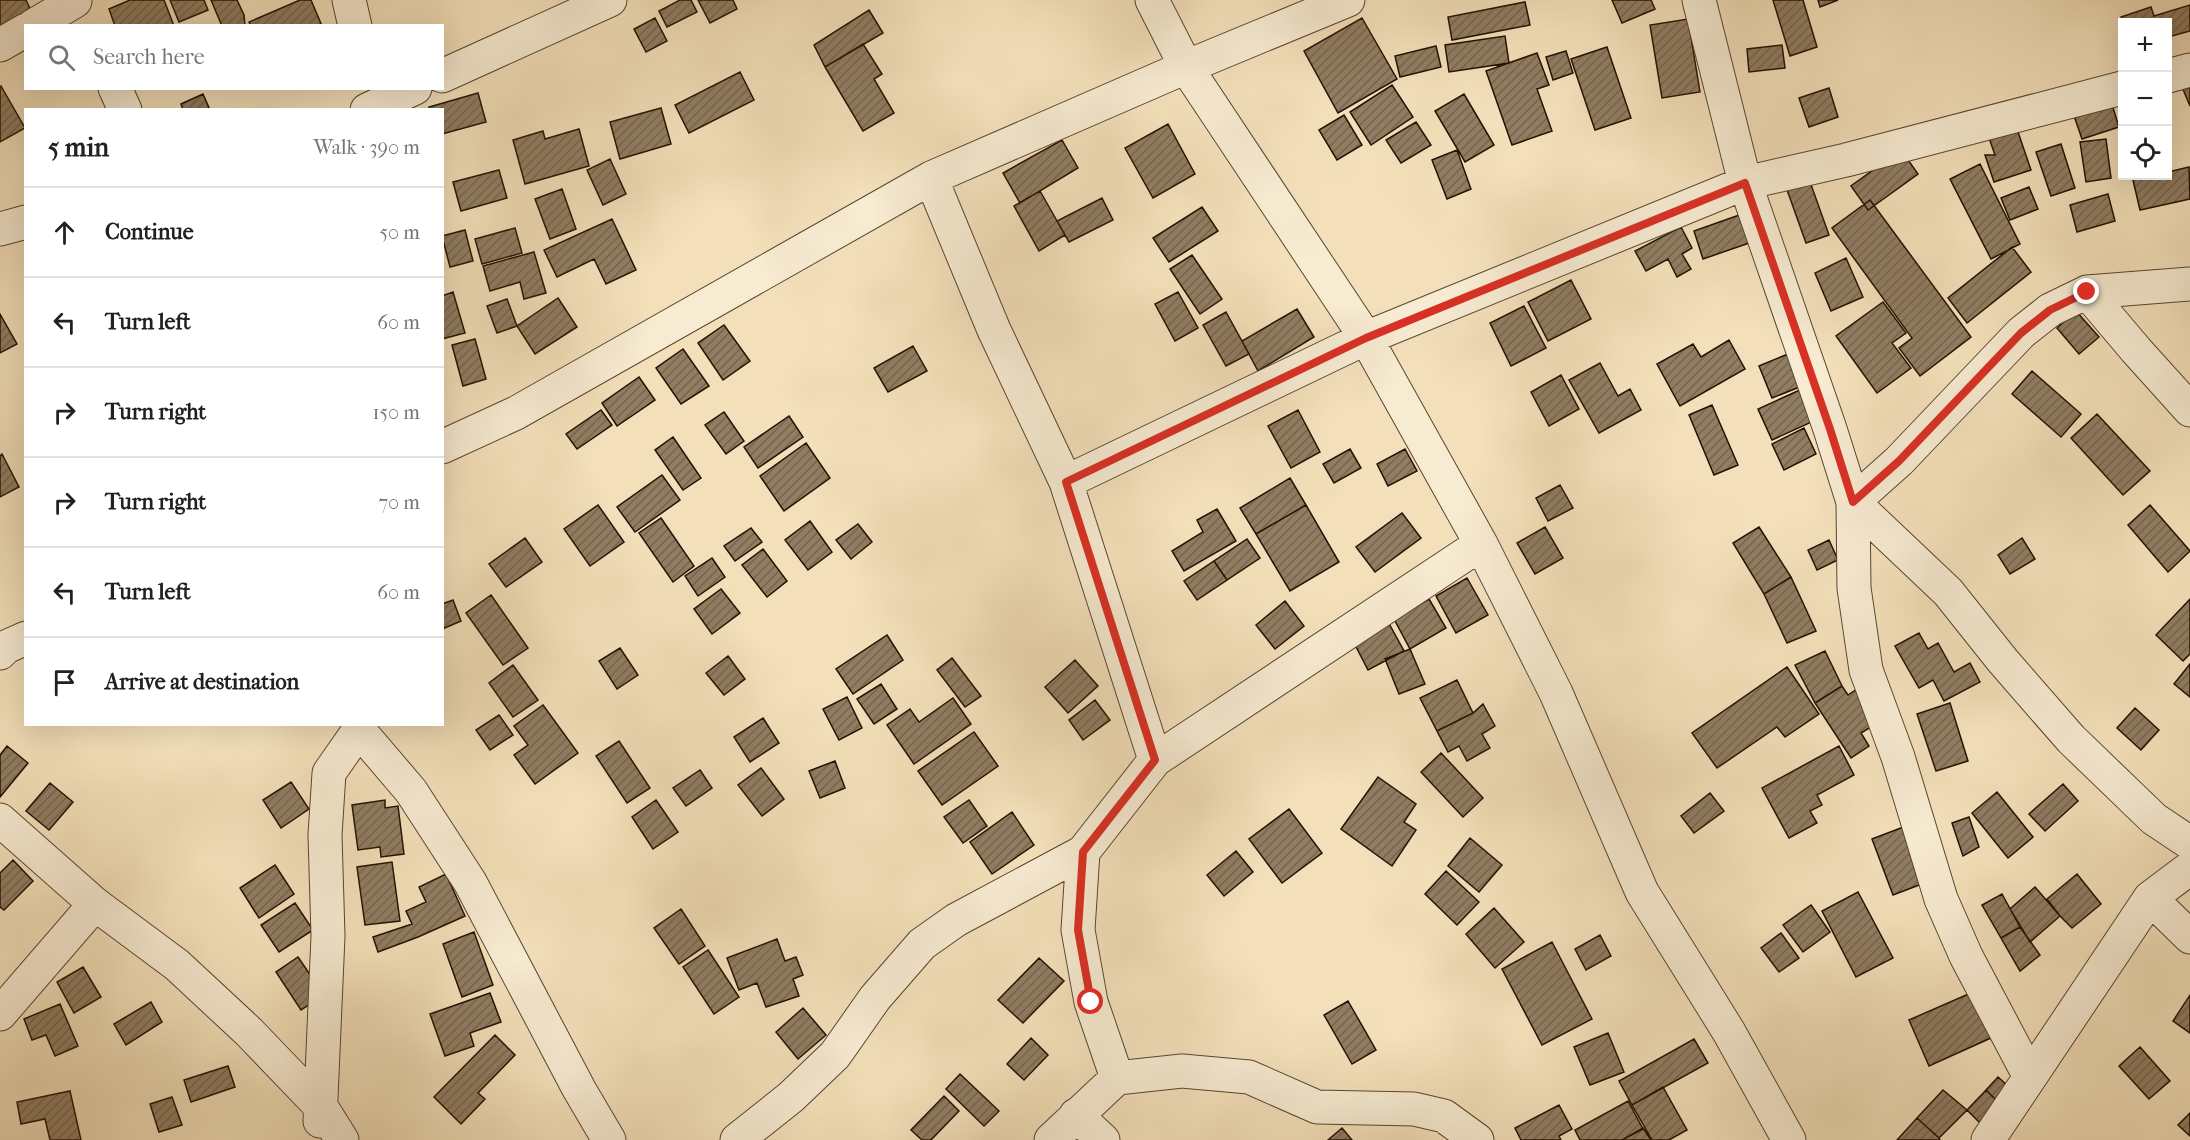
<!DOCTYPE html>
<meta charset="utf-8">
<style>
:root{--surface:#fff;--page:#f2f2f2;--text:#202124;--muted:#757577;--line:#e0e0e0}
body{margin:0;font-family:"IM FELL French Canon",serif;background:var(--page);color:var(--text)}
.controls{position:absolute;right:18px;top:18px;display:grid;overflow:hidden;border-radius:0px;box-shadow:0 6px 24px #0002}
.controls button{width:54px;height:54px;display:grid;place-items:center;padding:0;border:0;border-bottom:2px solid var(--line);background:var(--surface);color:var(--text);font:30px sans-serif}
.stop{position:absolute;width:18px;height:18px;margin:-14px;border:4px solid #d93025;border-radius:50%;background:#fff}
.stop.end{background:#d93025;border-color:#fff;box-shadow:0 2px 6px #0008}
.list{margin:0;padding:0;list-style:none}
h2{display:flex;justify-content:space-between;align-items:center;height:78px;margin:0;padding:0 24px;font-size:26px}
h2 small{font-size:20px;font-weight:400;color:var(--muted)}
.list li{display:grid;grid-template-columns:39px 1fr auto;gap:18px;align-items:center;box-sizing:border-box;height:90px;padding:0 24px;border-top:2px solid var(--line)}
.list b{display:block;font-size:22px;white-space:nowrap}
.list em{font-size:20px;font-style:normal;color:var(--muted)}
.icon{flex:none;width:33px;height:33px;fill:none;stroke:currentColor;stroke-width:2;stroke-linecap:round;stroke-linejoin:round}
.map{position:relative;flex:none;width:2190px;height:1140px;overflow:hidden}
.search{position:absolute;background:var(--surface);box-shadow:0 6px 24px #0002;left:24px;top:24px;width:420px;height:66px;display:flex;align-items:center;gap:15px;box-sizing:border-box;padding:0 21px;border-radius:0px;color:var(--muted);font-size:22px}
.panel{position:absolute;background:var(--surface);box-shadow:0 6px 24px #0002;left:24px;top:108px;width:420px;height:618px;border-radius:0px}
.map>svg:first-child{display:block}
</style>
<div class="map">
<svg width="2190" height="1140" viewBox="0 0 2190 1140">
<defs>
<pattern id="building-hatch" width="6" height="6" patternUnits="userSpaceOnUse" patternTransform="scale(1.5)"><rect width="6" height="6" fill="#907d62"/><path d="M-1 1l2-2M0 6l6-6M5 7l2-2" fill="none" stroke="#75654f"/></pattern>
</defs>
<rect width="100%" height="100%" fill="#f3e0ba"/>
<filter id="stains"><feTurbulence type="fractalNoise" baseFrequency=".00333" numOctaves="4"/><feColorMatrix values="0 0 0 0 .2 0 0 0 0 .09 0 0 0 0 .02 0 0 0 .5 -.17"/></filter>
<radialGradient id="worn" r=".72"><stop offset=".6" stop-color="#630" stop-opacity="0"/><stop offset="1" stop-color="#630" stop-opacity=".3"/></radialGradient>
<!-- building -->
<path fill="url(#building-hatch)" stroke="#241103" stroke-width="1.5" d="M0 0H26L32 13 0 27Z
M130 0H164L174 26H115L109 9Z
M170 0H204L208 10 179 22Z
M211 0H237L244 15 245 26H222Z
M300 0H311L322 26H251L249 22Z
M680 0H691L697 12 667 27 659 11Z
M698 0H733L737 9 710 23Z
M1612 0H1651L1655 9 1622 23Z
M1773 0H1803L1817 47 1790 56Z
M1818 0H1838L1820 7Z
M1525 2 1530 25 1452 40 1448 17Z
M2190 5V31L2168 37V22L2122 23 2121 17 2151 7 2154 16Z
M869 10 883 33 825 67 814 45Z
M655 18 667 41 646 52 634 29Z
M1362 18 1397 79 1338 113 1304 51Z
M1688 19 1700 92 1662 98 1650 25Z
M1505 36 1509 63 1449 72 1445 45Z
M863 44 882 74 874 79 894 113 863 131 825 67Z
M1782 45 1785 68 1749 72 1747 49Z
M1436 46 1441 67 1400 77 1395 56Z
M1607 47 1631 118 1595 130 1571 59Z
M1566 51 1573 73 1553 80 1546 57Z
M1537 53 1549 85 1537 89 1552 131 1512 145 1486 71Z
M740 72 754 100 689 133 675 105Z
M2190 84V106L2182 87Z
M1392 85 1413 117 1371 145 1350 112Z
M1 86 25 128 0 142V87Z
M1829 88 1838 117 1809 127 1799 98Z
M478 93 486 122 442 134V110H429V107Z
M203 94 210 110H183L181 104Z
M1464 94 1494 145 1465 162 1435 111Z
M2110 98 2119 127 2082 139 2072 110Z
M661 108 671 144 620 159 610 122Z
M1344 115 1362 145 1337 160 1319 130Z
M1416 122 1431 145 1401 163 1386 140Z
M1168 124 1195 174 1153 198 1125 148Z
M579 129 589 166 525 184 513 140 543 131 545 139Z
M2017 129 2031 170 1994 182 1985 155H1995L1989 138Z
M2106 139 2111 178 2086 182 2080 142Z
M1062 140 1078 168 1020 203 1003 173Z
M2061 144 2075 188 2051 196 2036 152Z
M1457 150 1471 189 1447 199 1432 160Z
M1901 150 1918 174 1868 210 1851 186Z
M610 159 626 194 603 205 587 170Z
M1980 164 2020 244 1991 259 1950 179Z
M2189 167 2190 199 2140 210 2133 180 2151 176H2168V172Z
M499 170 507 198 461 211 453 182Z
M1809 179 1829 235 1806 243 1786 187Z
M2029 187 2038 209 2010 220 2001 198Z
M562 189 576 229 550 239 535 199Z
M1040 191 1065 235 1039 251 1014 206Z
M2108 194 2115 221 2077 232 2070 205Z
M1102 198 1113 220 1069 242 1057 221Z
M1870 200 1971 337 1920 376 1899 348 1912 338 1832 228Z
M1202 207 1218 231 1169 262 1153 238Z
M1745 213 1755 241 1703 259 1694 231Z
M612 219 636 270 606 284 594 259 557 277 544 250Z
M1681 227 1692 248 1682 254 1691 269 1677 277 1668 259 1646 271 1635 251Z
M515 228 522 253 482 264 475 239Z
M465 230 473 261 450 267 442 236Z
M2012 247 2031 272 1967 323 1948 298Z
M534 252 546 293 524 299 520 282 490 291 483 266Z
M1192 255 1222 299 1200 314 1170 269Z
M1846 258 1863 297 1831 311 1815 273Z
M1571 280 1591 319 1548 341 1528 302Z
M453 292 465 333 442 339V296Z
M1178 292 1198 328 1175 341 1155 304Z
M558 298 577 327 535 354 517 326Z
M507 299 517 326 497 333 487 306Z
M1883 302 1906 333 1892 343 1911 368 1877 393 1836 336Z
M1524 306 1546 348 1511 366 1490 323Z
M1297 309 1314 337 1258 371 1242 341Z
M2076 311 2099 337 2079 354 2057 328Z
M1226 312 1249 354 1226 366 1203 325Z
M0 314 17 344 0 353Z
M724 325 750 361 723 380 698 343Z
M475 339 486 379 463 386 452 345Z
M1729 340 1745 369 1680 406 1657 364 1693 344 1701 357Z
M913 346 927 371 888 392 874 368Z
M683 349 709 386 681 404 656 368Z
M1788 354 1802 386 1772 398 1759 366Z
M1600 363 1618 396 1630 389 1641 410 1599 433 1569 380Z
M2032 371 2081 414 2061 437 2012 394Z
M1561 375 1579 409 1549 426 1531 392Z
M639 377 655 400 617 426 602 403Z
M1802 389 1816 420 1772 440 1758 409Z
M1712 405 1738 465 1714 475 1689 415Z
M601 410 612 425 577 449 566 434Z
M1298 410 1320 452 1291 468 1268 426Z
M724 412 744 441 726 454 705 425Z
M2097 414 2150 471 2123 495 2071 438Z
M789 416 803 437 758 468 744 447Z
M1804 428 1816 454 1784 470 1772 444Z
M673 437 701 478 683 490 655 450Z
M806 443 830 478 784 511 760 476Z
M1350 449 1361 468 1334 483 1323 464Z
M1405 449 1417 471 1388 486 1377 464Z
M2 454 19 487 0 497V456Z
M662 475 680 500 635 532 617 507Z
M1290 478 1306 505 1256 534 1240 508Z
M1560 485 1573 508 1548 521 1536 498Z
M598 505 624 542 590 566 564 529Z
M1306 505 1339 562 1290 591 1256 534Z
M2150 505 2190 551 2168 572 2128 525Z
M1217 509 1236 541 1184 571 1172 551 1203 532 1197 520Z
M1402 513 1421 538 1375 572 1356 547Z
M661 518 694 566 673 582 639 533Z
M810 521 832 552 808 570 785 540Z
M858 524 872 542 851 559 836 540Z
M1545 527 1563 558 1535 574 1517 543Z
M1759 527 1791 577 1764 594 1733 543Z
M751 528 762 542 735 561 724 546Z
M525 538 542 562 506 587 489 564Z
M2022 538 2035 559 2010 574 1998 555Z
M1247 539 1260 558 1227 580 1214 561Z
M1829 540 1838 560 1817 570 1808 550Z
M763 549 787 581 767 597 742 565Z
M712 558 725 577 698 596 685 576Z
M1214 561 1227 580 1197 600 1184 581Z
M1791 577 1816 631 1787 643 1764 594Z
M1467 578 1488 615 1456 633 1436 596Z
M721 589 740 613 712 634 694 609Z
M491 595 528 648 503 665 466 613Z
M1429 599 1446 628 1410 649 1394 619Z
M2190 599V654L2183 661 2156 635Z
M453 600 461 621 442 629V604Z
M1285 601 1304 626 1275 649 1256 625Z
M1386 618 1404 651 1368 670 1351 637Z
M1919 633 1928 649 1938 643 1954 672 1970 663 1980 682 1944 701 1933 680 1919 688 1895 646Z
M887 635 903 660 853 694 836 669Z
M620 648 638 675 617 689 599 661Z
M1410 649 1425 684 1399 694 1385 659Z
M1825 651 1842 686 1815 703 1795 665Z
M728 656 745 679 724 695 706 673Z
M952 658 981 696 965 707 937 670Z
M1075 660 1098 686 1068 713 1045 687Z
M2190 664V697L2174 684Z
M513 665 538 700 513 717 489 683Z
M1787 667 1819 714 1785 737 1777 727 1717 768 1692 733Z
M1457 680 1473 713 1437 731 1420 698Z
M881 684 897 709 874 724 857 699Z
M1842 686 1848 695 1860 687 1882 720 1861 733 1869 746 1851 758 1815 703Z
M847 697 862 728 839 740 823 709Z
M953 698 971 724 914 764 887 725 910 709 919 722Z
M1095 700 1110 720 1083 740 1069 720Z
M1950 703 1968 761 1936 771 1917 714Z
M1483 704 1495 726 1482 734 1490 748 1467 761 1459 746 1448 752 1437 731 1473 713Z
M543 705 578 753 535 784 514 755 528 745 514 726Z
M2135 708 2159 730 2141 750 2117 728Z
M499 715 513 735 490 750 476 730Z
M763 718 779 743 750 762 734 737Z
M974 732 998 766 942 805 918 771Z
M619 741 650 788 627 803 596 756Z
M7 746 28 763 0 797V755Z
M1839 746 1854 775 1817 795 1822 805 1810 811 1817 823 1789 838 1762 788Z
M1441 753 1483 798 1463 817 1421 772Z
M835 761 845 788 820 798 809 771Z
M761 768 784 799 762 816 738 785Z
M700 770 712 788 686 806 673 788Z
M1378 777 1416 804 1404 822 1416 830 1392 866 1341 829Z
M291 782 309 809 281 828 263 800Z
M50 783 73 802 49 830 26 811Z
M2063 784 2078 801 2045 831 2029 814Z
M1997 792 2033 837 2008 858 1972 813Z
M1710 793 1724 811 1694 833 1681 816Z
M385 800V808L398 806 404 854 381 857 380 847 358 850 352 805Z
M656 800 678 832 653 849 632 817Z
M969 800 987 826 963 843 944 817Z
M1289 809 1322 853 1282 883 1249 839Z
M1012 812 1034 845 992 874 970 842Z
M1969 817 1979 847 1963 856 1952 823Z
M1906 826 1927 882 1893 895 1872 839Z
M1470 838 1502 865 1479 892 1448 866Z
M1236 851 1253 872 1224 896 1207 875Z
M13 860 33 881 4 910 0 907V873Z
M392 862 400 921 365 925 357 867Z
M275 865 294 894 259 918 240 888Z
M1446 871 1479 902 1457 925 1425 894Z
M446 874 465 916 418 937 378 952 373 937 412 924 406 911 426 902 419 887Z
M2077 874 2101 904 2072 928 2060 916 2047 899Z
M2035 887 2060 916 2030 942 2010 909Z
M1858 892 1893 958 1856 977 1822 911Z
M2002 894 2020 927 2001 938 1982 905Z
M295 903 313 930 279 952 261 925Z
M1811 905 1830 932 1803 952 1783 925Z
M1494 908 1524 942 1495 968 1466 934Z
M681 909 705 946 679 964 654 928Z
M2020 927 2040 955 2020 971 2001 938Z
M474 932 493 985 462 997 443 944Z
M1781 933 1799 958 1779 972 1761 948Z
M1600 935 1611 956 1586 970 1575 949Z
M777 939 785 961 796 957 803 975 793 979 799 996 766 1007 757 983 739 990 727 958Z
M1552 942 1592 1019 1542 1045 1502 969Z
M708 950 739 997 714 1014 683 967Z
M298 957 324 995 301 1010 276 972Z
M1039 958 1064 981 1023 1023 998 1000Z
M83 967 101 997 74 1013 57 982Z
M1973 992 1993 1037 1929 1066 1909 1020Z
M490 993 501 1022 470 1033 474 1046 445 1056 430 1014Z
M2190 995V1033L2173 1021Z
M1348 1001 1376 1050 1352 1064 1324 1015Z
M151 1002 162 1022 126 1045 114 1024Z
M60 1004 78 1046 55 1056 46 1035 32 1040 24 1019Z
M803 1008 826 1035 798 1059 776 1032Z
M1608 1033 1624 1072 1590 1085 1574 1047Z
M495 1035 515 1055 478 1093 485 1099 461 1124 434 1097Z
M1031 1038 1048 1055 1024 1080 1007 1064Z
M1694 1039 1708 1063 1632 1105 1619 1081Z
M2140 1047 2170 1081 2149 1099 2119 1066Z
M228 1066 235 1087 191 1102 184 1080Z
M960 1074 999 1111 984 1126 946 1089Z
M1998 1077 2016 1093 2003 1107 1986 1090Z
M1663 1087 1687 1130 1669 1140H1652L1632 1105Z
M1943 1090 1967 1110 1939 1138 1917 1118Z
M1986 1090 2003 1107 1984 1127 1967 1110Z
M70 1091 81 1140H50L45 1119 21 1124 17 1102Z
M944 1096 959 1111 931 1140H922L911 1130Z
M172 1097 182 1125 159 1132 150 1104Z
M1628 1101 1643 1129 1622 1140H1580L1575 1130Z
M1559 1105 1572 1129 1559 1136 1561 1140H1521L1515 1128Z
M2190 1113V1136L2178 1125Z
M1917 1118 1939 1138 1940 1140H1897Z
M1342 1128 1352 1140H1328Z
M1643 1128 1651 1140H1622Z"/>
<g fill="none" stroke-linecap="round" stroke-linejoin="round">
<!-- minor casing -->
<g stroke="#584531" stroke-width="35">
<path id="minor" d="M349 0 355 26
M1152 0 1186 67 1366 338 1481 544 1556 693 1642 892 1729 1032 1789 1140
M1699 0 1745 183 1830 429 1853 502 1854 588 1866 670 1898 757 1941 899 1966 956 2030 1077
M33 26 75 1
M0 45 26 30
M442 76 610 0
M2168 76 2190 70
M115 88 125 110
M367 110 415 88
M931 178 994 330 1066 482 1155 760
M0 229 26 222
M2087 292 2136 350 2190 410
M442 447 516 413 931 178 1186 67 1348 0
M1066 482 1366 338 1745 183 1846 160 2122 88
M1853 502 1948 592 2003 661 2071 739 2154 819 2190 843
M1853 502 1899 461 2021 333 2050 310 2087 292 2190 284
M0 653 6 647 26 638
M358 724 359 730 411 791 470 882 579 1089 609 1140
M0 820 95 904 177 965 249 1032 322 1108 342 1140
M2150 898 2190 868
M0 1014 95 904
M1117 1078 1091 1002 1078 930 1083 852 1155 760 1481 544
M1076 1115 1103 1140
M320 1121 328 936 325 835 329 773 359 730
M737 1140 791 1097 835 1055 875 998 922 944 956 920 1083 852
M1051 1140 1117 1078 1182 1071 1249 1077 1317 1107 1414 1109 1444 1116 1477 1140
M1988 1140 2150 898 2190 937"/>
</g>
<!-- minor -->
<use href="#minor" stroke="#f7ebd2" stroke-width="33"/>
</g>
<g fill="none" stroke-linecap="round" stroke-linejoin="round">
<!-- route -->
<path stroke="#d93025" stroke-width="8" d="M1091 1002 1078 930 1083 852 1155 760 1066 482 1366 338 1745 183 1830 429 1853 502 1899 461 2021 333 2050 310 2087 292"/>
</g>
<rect width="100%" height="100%" filter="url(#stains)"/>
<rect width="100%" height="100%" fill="url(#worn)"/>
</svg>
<div class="controls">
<button>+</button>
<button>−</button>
<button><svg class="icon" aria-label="locate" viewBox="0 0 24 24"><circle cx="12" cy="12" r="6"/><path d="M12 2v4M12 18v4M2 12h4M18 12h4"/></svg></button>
</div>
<div class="stop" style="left:1091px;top:1002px"></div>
<div class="stop end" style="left:2087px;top:292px"></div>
<div class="search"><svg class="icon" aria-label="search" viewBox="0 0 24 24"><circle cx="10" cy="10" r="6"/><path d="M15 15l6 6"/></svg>Search here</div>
<section class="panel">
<h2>5 min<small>Walk · 390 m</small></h2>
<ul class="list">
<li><svg class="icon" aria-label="ahead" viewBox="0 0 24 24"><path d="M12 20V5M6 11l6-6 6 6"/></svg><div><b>Continue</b></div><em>50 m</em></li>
<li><svg class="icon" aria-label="left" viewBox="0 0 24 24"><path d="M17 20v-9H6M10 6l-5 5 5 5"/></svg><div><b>Turn left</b></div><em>60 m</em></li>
<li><svg class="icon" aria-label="right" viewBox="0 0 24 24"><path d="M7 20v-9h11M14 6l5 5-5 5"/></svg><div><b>Turn right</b></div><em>150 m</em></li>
<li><svg class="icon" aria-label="right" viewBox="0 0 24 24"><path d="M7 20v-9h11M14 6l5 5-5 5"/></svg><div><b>Turn right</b></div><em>70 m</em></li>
<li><svg class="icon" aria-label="left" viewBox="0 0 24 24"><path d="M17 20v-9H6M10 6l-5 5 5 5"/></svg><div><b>Turn left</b></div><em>60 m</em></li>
<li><svg class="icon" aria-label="arrive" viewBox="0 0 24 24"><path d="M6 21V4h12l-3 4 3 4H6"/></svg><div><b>Arrive at destination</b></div></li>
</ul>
</section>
</div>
